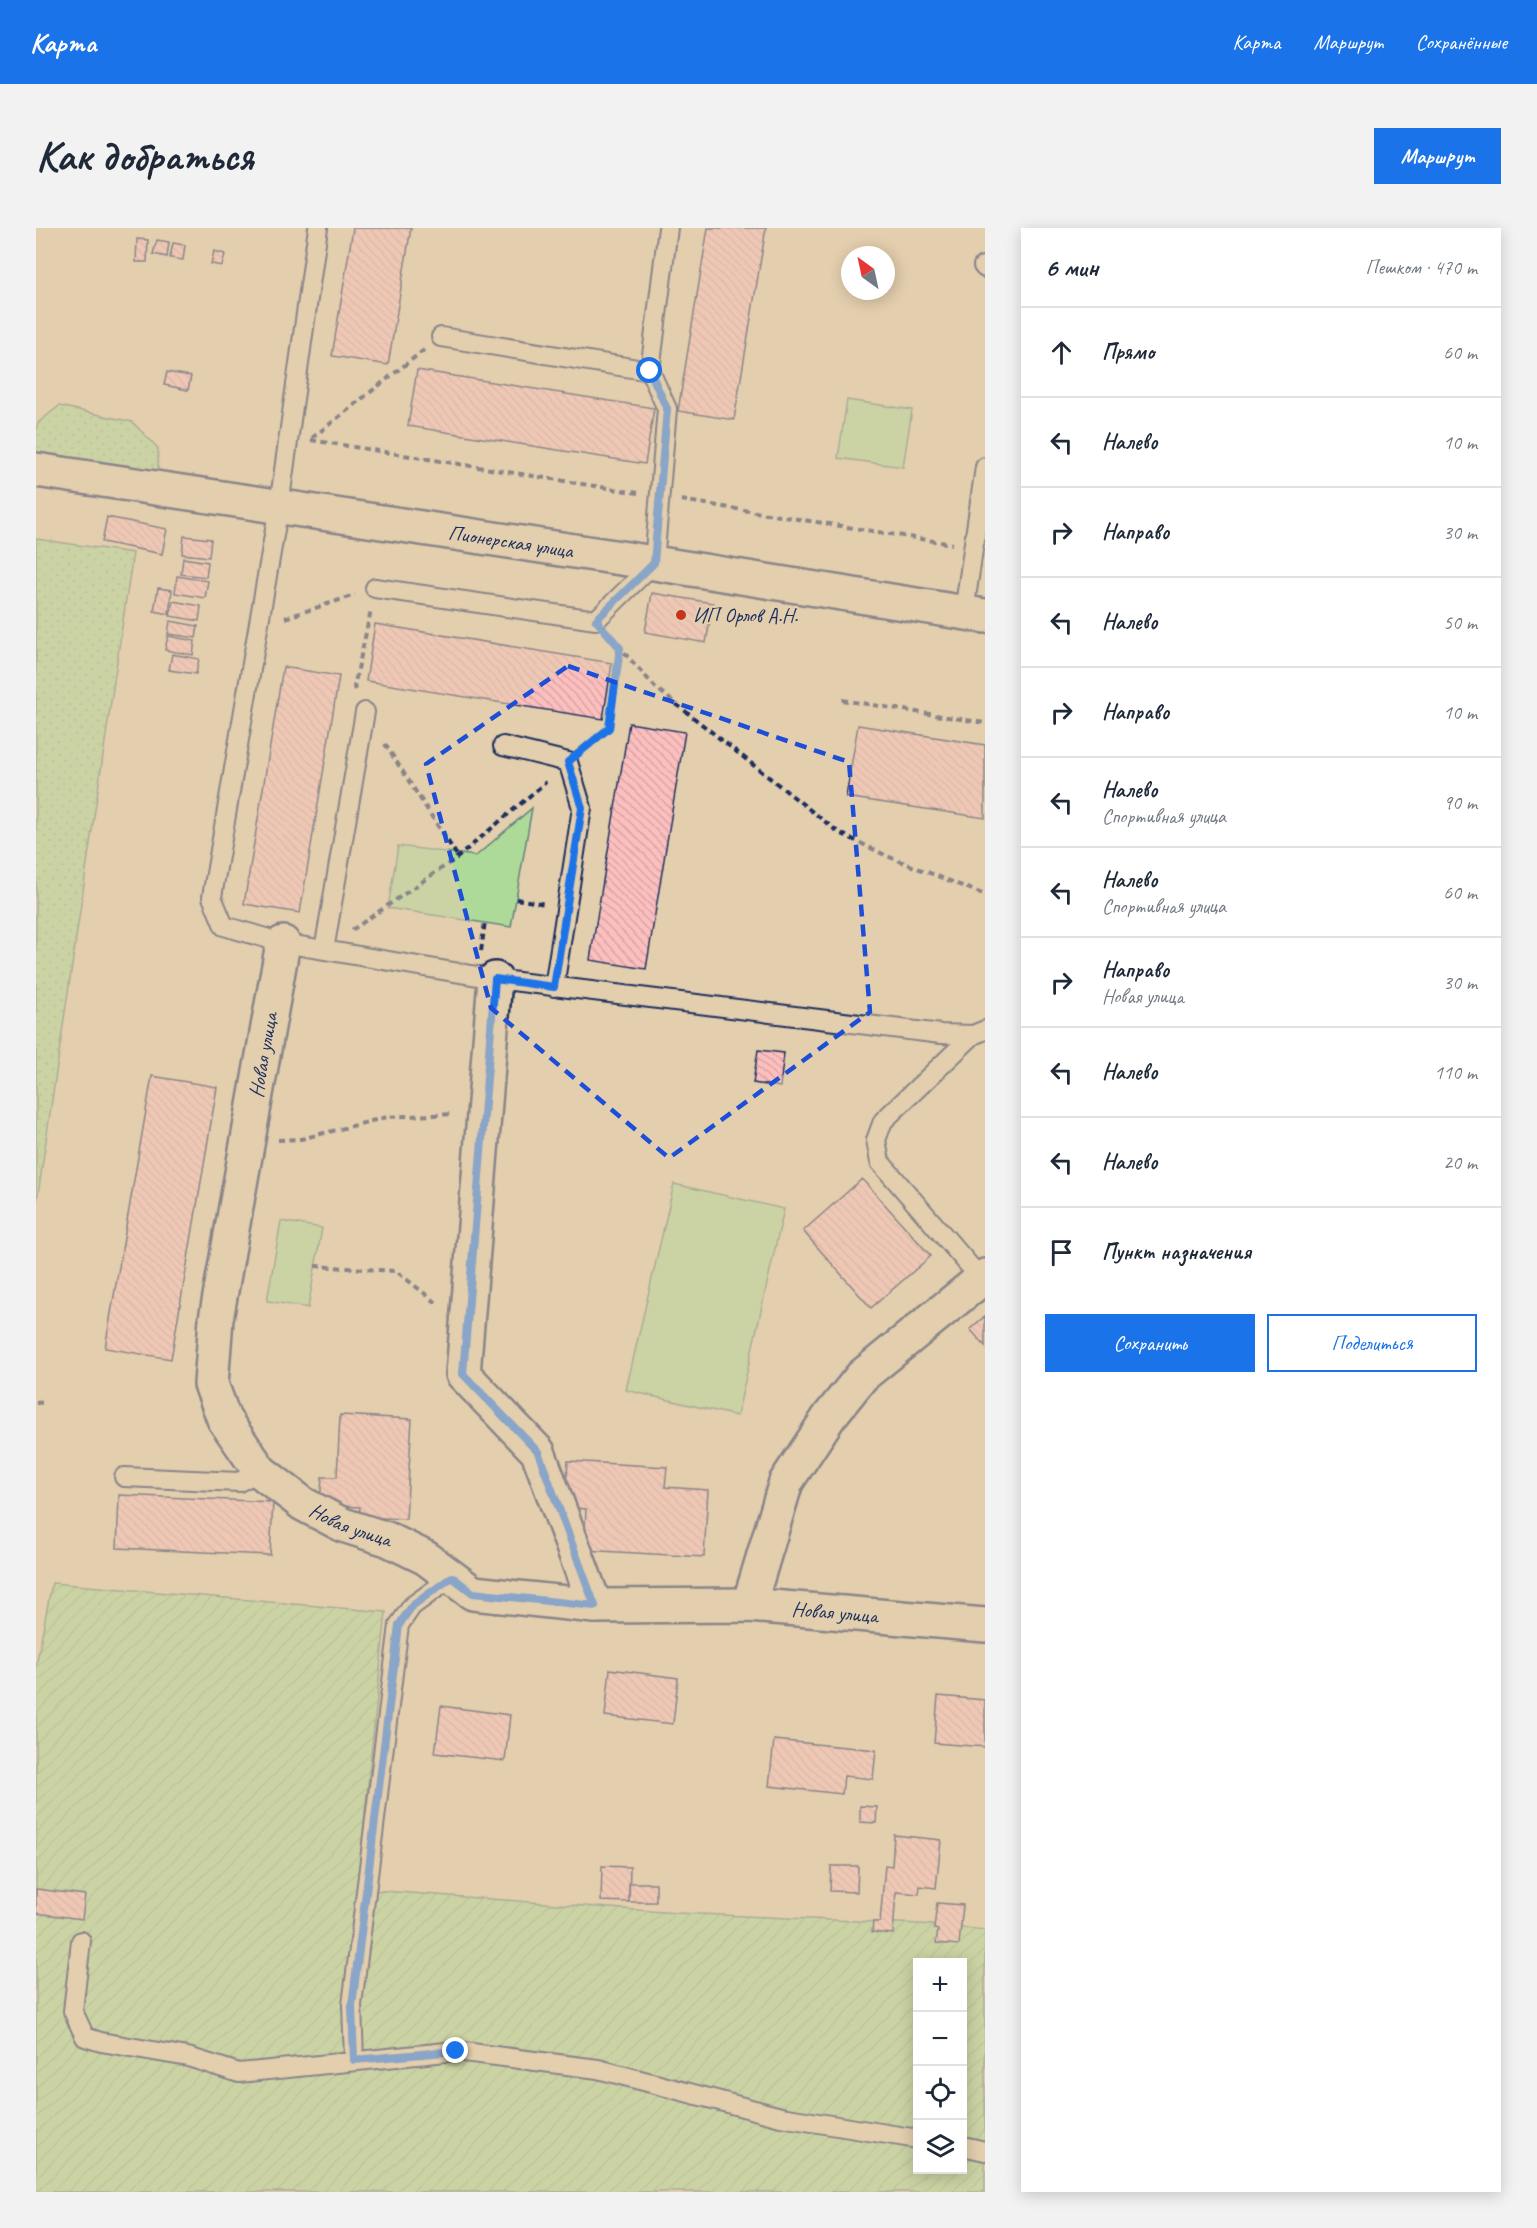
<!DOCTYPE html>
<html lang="ru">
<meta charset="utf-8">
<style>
:root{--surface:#fff;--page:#f2f2f3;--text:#1f2937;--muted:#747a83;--line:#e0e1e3;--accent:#1a73e8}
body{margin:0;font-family:Caveat,sans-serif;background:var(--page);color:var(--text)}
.controls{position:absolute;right:18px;bottom:18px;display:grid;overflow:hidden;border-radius:0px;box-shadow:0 3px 15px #0003}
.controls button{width:54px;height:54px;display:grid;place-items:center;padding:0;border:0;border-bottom:2px solid var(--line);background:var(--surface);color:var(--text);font:30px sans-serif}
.compass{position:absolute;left:805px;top:18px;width:54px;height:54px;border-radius:50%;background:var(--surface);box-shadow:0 3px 15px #0003;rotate:327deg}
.stop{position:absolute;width:18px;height:18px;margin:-14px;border:4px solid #1a73e8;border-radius:50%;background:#fff}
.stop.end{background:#1a73e8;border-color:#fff;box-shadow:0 2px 6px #0008}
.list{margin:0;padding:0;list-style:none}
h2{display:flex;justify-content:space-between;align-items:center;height:78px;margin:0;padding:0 24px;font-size:26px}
h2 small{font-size:20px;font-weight:400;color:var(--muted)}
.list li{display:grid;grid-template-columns:39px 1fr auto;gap:18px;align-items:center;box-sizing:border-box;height:90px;padding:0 24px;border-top:2px solid var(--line)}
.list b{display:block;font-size:22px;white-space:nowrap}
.list p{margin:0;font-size:20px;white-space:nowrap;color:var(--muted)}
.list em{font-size:20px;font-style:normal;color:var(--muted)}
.actions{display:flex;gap:12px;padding:18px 24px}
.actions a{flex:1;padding:14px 0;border:2px solid var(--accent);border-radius:0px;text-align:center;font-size:21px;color:var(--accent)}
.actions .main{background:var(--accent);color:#fff}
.icon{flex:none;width:33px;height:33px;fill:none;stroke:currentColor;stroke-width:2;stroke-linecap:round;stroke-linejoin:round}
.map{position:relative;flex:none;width:949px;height:1964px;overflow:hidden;border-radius:0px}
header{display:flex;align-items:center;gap:36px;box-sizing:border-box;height:84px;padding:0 30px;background:var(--accent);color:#fff}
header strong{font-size:28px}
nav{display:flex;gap:33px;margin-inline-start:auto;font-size:21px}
.intro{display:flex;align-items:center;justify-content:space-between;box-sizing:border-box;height:144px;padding:0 36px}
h1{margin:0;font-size:42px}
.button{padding:15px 27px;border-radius:0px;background:var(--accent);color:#fff;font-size:21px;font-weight:700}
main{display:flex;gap:36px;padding:0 36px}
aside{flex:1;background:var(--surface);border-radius:0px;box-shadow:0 3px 15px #0003}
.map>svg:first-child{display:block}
</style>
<header>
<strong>Карта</strong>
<nav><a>Карта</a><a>Маршрут</a><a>Сохранённые</a></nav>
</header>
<div class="intro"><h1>Как добраться</h1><a class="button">Маршрут</a></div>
<main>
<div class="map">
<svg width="949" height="1964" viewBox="0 0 949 1964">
<defs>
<pattern id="grass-dots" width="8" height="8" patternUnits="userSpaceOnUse" patternTransform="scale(1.5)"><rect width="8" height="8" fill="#adda99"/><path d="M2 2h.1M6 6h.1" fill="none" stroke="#94bb86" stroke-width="1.8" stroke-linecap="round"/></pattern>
<pattern id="garden-furrows" width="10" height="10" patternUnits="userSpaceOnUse" patternTransform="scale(1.5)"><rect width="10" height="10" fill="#adda99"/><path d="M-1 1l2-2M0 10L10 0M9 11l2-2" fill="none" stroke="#94bb86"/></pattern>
<pattern id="building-back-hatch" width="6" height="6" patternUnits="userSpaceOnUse" patternTransform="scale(1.5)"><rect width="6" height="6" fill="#fcbfbe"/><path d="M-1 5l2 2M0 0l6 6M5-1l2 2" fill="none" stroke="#d7a4a6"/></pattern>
</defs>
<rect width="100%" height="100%" fill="#e3cead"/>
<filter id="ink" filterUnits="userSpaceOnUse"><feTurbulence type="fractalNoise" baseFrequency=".0167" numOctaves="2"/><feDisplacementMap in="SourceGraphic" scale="12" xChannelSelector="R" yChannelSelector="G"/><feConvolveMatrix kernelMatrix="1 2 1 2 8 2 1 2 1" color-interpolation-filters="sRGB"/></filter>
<g filter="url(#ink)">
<!-- grass -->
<path fill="url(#grass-dots)" stroke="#64847c" stroke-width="1.5" d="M23 178 96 194 122 220V249L0 235V203L2 195Z
M0 311 97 325 0 980Z"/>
<!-- park -->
<path fill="#adda99" stroke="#64847c" stroke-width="1.5" d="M811 172 876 182 867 239 802 230Z
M496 580 475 699 352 680 362 618 440 628Z
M638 956 748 981 701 1188 590 1162Z
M245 993 286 1000 272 1080 231 1073Z"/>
<!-- garden -->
<path fill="url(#garden-furrows)" stroke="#64847c" stroke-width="1.5" fill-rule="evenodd" d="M16 1355 350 1384 321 1661 640 1685 884 1696 949 1702V1964H0V1438ZM882 1734H927V1942H882Z"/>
<!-- building -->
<path fill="url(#building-back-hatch)" stroke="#1b2f5e" stroke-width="1.5" d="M317 0H375L352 137 296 128Z
M672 0H730L698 192 642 183Z
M101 11 112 12 111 34H100Z
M121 12 133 14 131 29 117 26Z
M137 15 149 17 147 32 134 30Z
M178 23 189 26 186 38 175 36Z
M381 142 618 180 609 236 372 198Z
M131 144 155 148 152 162 128 157Z
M71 289 131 301 126 326 66 314Z
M148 308 175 311 173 329 146 326Z
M147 330 172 334 170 349 145 346Z
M141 348 172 353 169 370 139 365Z
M122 360 136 362 133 386 118 383Z
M616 365 677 375 670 415 609 404Z
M137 373 165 378 163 393 134 388Z
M134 393 162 398 160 410 132 406Z
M339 396 576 435 567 491 330 453Z
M132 408 159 413 157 427 129 422Z
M136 426 163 431 160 446 133 442Z
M247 439 303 448 264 685 208 676Z
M593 495 649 504 610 741 554 732Z
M822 497 949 517V590L810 569Z
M722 822 748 825 744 859 717 855Z
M116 848 181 859 135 1131 69 1120Z
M826 951 895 1028 835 1080 767 1003Z
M949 1088V1118L934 1101Z
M304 1187 376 1191 370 1291 323 1289 324 1279 284 1277 286 1249H301Z
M532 1233 631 1239 629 1259 672 1262 668 1329 548 1322 550 1281 529 1279Z
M83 1267 237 1274 234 1327 81 1320Z
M574 1441 642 1450 637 1496 569 1488Z
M902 1468 949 1472V1519L898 1515Z
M405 1478 474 1487 469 1533 399 1525Z
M738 1512 840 1522 837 1551 808 1548 806 1566 733 1558Z
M824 1578 841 1579 840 1595 824 1594Z
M858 1607 905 1612 900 1660 884 1658 883 1666 860 1664 857 1706 836 1704 837 1694H844L849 1637 856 1638Z
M566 1638 594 1639 593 1674 565 1673Z
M795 1638H822L821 1664 794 1663Z
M593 1655H620V1674H593Z
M0 1661 49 1667 46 1691 0 1685Z
M901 1675 927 1677 923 1717 900 1715 902 1702 898 1701Z"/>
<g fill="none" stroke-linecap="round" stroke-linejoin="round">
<!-- service casing -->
<g stroke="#1b2f5e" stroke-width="22">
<path id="service" d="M282 0 243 278 176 669 188 698 247 715 459 751 905 806 937 807 949 802
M947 38 949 40
M405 109 614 143
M339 360 560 392 618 335 631 181 614 143 632 0
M928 384 949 239
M467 518 532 534 546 580 518 759
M288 722 329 484
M937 807 847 893 840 912 844 934 945 1051
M88 1249 203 1254 224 1243
M45 1713 37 1783 49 1809 65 1814 152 1829 203 1845 420 1823 562 1841 745 1889 882 1911
M318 1832 316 1777 363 1397 376 1378 416 1349
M927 1918 949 1923"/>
</g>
<!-- minor casing -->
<g stroke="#1b2f5e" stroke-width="38">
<g id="minor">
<path id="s1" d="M0 242 618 335 949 388"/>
<path id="s2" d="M247 715 180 1091 175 1156 188 1191 224 1243 267 1276 307 1297 351 1311 390 1330 437 1365 559 1378 713 1377 949 1397"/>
<path d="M459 751 427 1146 502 1224 559 1378"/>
<path d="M713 1377 750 1254 793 1189 826 1148 949 1048"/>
</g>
</g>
<!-- path -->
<path stroke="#1b2f5e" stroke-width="4" stroke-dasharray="6 4.5" stroke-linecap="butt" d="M276 210 388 122
M275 212 602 265
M645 272 916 316
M249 390 319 367
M574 409 620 460 802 604 851 628 949 667
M319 462 318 459 335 382
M806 472 949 495
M349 516 422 629
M550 520 574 500 584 420
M480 671 509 676
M316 702 422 629 510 554
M445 723 449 694
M242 912 265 911 351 889 417 886
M279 1038 360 1043 402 1076
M0 1175 10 1174"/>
<!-- service -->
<use href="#service" stroke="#e3cead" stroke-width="18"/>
<!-- minor -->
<use href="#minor" stroke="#e3cead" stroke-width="33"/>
</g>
</g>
<g fill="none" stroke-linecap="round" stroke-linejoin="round" filter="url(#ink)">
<!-- route -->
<path stroke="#1a73e8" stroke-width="8" d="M420 1823 318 1832 316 1778 363 1397 376 1378 416 1349 437 1365 559 1378 502 1224 427 1146 459 751 518 759 546 580 532 534 573 500 584 420 560 392 618 335 631 181 614 143"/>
</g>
<!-- marked area -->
<path d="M0 0H949V1964H0ZM532 438 813 534 834 784 633 930 455 780 390 536Z" fill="#e3cead" fill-opacity=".55" fill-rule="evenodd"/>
<path fill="none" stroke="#1d4ed8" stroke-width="4.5" stroke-dasharray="12 8" stroke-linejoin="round" d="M532 438 813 534 834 784 633 930 455 780 390 536Z"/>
<!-- markers -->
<circle fill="#c8321e" stroke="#e3cead" stroke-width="2" cx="645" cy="387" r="6"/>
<g text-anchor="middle" stroke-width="4.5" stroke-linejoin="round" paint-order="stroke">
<!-- street labels -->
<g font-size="21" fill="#1b2f5e" stroke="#e3cead">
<text dy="7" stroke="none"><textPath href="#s1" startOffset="480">Пионерская улица</textPath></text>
<text transform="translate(227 827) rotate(-80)" y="7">Новая улица</text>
<text dy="7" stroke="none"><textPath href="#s2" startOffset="654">Новая улица</textPath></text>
<text dy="7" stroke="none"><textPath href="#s2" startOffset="1158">Новая улица</textPath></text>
</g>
<!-- poi labels -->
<g font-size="21" fill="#1b2f5e" stroke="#e3cead" text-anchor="start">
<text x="657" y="394">ИП Орлов А.Н.</text>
</g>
</g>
</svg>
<div class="controls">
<button>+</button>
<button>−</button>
<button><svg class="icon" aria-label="locate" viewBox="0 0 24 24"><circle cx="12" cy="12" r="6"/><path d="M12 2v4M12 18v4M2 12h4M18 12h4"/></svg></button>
<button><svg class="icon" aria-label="layers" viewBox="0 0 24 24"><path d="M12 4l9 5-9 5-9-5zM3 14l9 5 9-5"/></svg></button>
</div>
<svg class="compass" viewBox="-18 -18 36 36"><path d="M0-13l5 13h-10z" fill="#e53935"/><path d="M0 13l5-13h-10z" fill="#747a83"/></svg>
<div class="stop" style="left:614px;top:143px"></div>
<div class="stop end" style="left:420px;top:1823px"></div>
</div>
<aside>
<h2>6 мин<small>Пешком · 470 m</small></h2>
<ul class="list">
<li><svg class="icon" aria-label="ahead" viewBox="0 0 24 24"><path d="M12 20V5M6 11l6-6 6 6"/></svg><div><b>Прямо</b></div><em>60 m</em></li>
<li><svg class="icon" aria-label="left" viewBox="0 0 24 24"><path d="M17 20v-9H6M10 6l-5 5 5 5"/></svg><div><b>Налево</b></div><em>10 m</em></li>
<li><svg class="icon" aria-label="right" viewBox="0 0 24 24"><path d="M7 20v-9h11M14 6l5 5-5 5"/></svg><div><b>Направо</b></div><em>30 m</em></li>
<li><svg class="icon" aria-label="left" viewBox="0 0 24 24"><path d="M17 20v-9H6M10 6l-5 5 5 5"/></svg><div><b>Налево</b></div><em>50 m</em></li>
<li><svg class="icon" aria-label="right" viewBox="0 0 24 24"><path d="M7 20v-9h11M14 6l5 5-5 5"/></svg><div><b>Направо</b></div><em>10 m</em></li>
<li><svg class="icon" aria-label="left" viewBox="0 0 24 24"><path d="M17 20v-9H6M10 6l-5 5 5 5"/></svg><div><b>Налево</b><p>Спортивная улица</p></div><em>90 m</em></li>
<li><svg class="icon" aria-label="left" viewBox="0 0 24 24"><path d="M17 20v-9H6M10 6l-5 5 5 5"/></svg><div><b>Налево</b><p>Спортивная улица</p></div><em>60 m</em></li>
<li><svg class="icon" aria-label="right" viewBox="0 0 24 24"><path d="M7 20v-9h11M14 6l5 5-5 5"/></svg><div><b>Направо</b><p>Новая улица</p></div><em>30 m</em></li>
<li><svg class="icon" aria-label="left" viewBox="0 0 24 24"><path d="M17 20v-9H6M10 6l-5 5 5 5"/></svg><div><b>Налево</b></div><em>110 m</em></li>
<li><svg class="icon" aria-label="left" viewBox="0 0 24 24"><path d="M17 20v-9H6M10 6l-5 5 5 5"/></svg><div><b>Налево</b></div><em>20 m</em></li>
<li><svg class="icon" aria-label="arrive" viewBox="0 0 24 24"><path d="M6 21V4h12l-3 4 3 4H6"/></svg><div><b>Пункт назначения</b></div></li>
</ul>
<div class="actions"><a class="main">Сохранить</a><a>Поделиться</a></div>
</aside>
</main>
